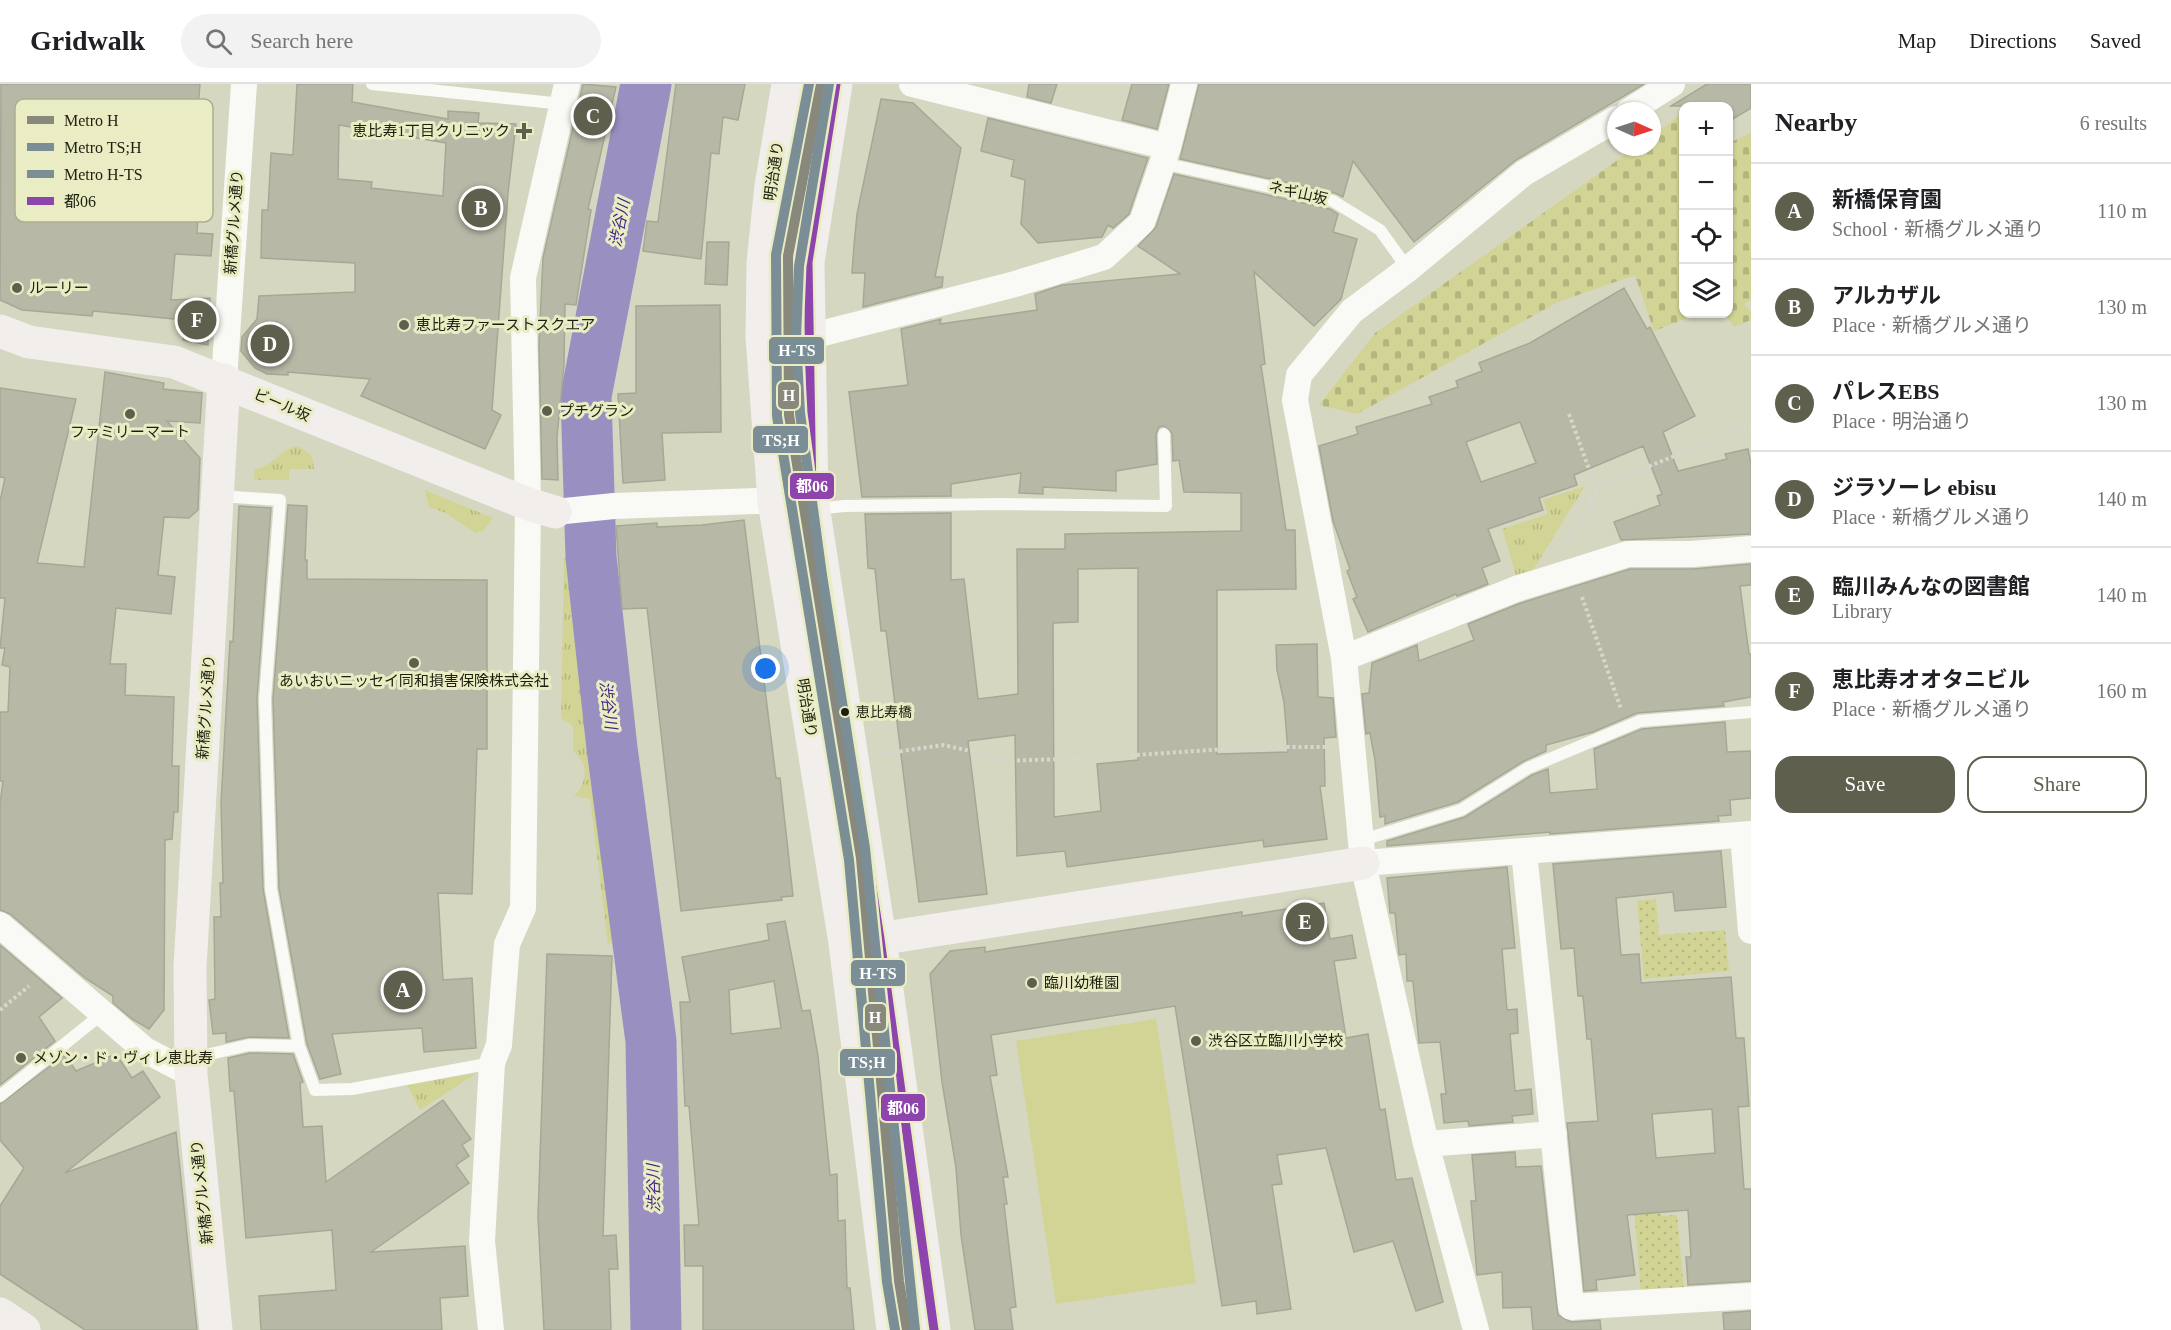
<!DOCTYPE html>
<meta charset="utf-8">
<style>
:root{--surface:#fff;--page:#f2f2f2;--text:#202124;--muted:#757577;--line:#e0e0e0;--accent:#5f5f4e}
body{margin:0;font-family:"Times New Roman","Noto Sans JP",serif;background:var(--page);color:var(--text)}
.controls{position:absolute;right:18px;top:18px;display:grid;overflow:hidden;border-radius:12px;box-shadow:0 2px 4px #0004}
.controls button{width:54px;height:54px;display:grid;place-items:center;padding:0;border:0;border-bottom:2px solid var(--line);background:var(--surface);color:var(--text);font:30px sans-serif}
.compass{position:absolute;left:1607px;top:18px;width:54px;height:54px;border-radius:50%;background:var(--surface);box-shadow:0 2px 4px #0004;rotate:93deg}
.you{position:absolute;left:766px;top:585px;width:21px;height:21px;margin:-15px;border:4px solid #fff;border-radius:50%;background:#1a73e8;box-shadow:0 0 0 9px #1a73e833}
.badge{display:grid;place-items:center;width:39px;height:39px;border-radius:50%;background:var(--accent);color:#fff;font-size:20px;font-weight:700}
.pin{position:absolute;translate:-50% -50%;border:3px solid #fff;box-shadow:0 2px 6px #0006}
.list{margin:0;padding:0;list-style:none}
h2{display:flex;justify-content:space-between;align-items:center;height:78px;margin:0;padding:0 24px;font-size:26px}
h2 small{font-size:20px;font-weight:400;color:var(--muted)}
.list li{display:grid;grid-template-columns:39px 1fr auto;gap:18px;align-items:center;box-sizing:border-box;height:96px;padding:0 24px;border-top:2px solid var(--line)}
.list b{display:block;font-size:22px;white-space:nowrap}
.list p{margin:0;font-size:20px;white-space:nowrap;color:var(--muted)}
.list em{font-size:20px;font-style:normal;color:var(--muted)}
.actions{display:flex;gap:12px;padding:18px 24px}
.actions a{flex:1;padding:14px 0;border:2px solid var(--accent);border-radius:18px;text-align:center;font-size:21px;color:var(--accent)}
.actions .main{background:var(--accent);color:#fff}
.icon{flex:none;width:33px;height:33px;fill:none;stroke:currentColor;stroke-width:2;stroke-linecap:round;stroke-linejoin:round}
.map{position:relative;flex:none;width:1751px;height:1246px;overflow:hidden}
header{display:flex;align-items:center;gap:36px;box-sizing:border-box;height:84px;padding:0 30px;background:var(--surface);border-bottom:2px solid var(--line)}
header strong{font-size:28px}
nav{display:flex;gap:33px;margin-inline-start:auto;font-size:21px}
.search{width:420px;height:54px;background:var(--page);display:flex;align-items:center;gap:15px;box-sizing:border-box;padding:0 21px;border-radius:33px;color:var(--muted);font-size:22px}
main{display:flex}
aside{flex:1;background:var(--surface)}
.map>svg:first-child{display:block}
</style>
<header>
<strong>Gridwalk</strong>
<div class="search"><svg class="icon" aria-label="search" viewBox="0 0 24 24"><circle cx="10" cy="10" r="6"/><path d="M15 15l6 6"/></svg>Search here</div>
<nav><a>Map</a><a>Directions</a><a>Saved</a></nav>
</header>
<main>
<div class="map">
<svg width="1751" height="1246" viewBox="0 0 1751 1246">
<defs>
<pattern id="grass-tufts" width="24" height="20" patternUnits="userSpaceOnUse" patternTransform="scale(1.5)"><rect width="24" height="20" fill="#d2d495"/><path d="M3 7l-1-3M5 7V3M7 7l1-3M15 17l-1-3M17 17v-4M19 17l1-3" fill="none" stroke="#b4b67f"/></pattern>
<pattern id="cemetery-stones" width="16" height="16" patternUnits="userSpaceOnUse" patternTransform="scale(1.5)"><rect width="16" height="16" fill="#d2d495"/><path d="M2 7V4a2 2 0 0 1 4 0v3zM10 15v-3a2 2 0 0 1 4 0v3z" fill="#b4b67f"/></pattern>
<pattern id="garden-dots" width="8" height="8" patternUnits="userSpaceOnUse" patternTransform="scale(1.5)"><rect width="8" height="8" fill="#d2d495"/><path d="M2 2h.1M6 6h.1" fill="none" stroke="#b4b67f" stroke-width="1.8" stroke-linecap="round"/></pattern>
</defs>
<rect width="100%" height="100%" fill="#d5d7c0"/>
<!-- grass -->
<path fill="url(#grass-tufts)" d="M299 362 312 372 314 385H289V396H254L255 385C273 383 280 363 299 362Z
M1585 402 1533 486 1516 491 1502 445 1548 430 1543 416Z
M425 406 493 434 483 447 475 449 446 429 429 423Z
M564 474 568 475 614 859 608 860 590 715 574 712C588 698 589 680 573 667V642L561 634Z
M477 989 420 1026 407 1001Z"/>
<!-- cemetery -->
<path fill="url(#cemetery-stones)" d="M1679 32 1684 39V230H1698L1654 247 1635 191 1558 218 1357 330 1319 321 1375 249 1636 63H1652V52Z
M1751 49V216L1744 220 1751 228V236L1734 243 1725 230H1728L1729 59Z"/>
<!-- park -->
<path fill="#d2d495" d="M1156 935 1196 1199 1056 1220 1016 957Z"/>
<!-- garden -->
<path fill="url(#garden-dots)" d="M1656 815 1659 851 1725 846 1729 887 1644 895 1637 817Z
M1659 1111 1661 1132 1677 1131 1684 1206 1641 1209 1633 1113Z"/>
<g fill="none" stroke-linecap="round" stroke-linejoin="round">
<!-- river -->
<path stroke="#9990c1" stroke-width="51" d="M646 0 586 312 591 473 612 664 651 957 656 1246"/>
</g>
<!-- building -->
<path fill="#b7b8a6" stroke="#a6a896" stroke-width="1.5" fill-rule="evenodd" d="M1 0H200L192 95H200L197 149 213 150 211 172 175 170 171 216 210 214 208 261 183 256 184 236 93 227 92 232 22 226 0 216Z
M297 0H353L352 18 448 35V27L479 29 478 39 516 40 508 109 492 326 501 331 485 365 361 312 370 295 288 288V291L267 290 255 284 241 267 242 253 257 235 259 212 355 208V179L261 174 262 126H268L271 69 293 71ZM339 41 446 59 443 112 371 104 372 98 338 95Z
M583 0 616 3 588 125 591 126 576 221 565 220 564 281 557 353 558 396 542 395 539 260 543 174Z
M676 0H745L738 36 723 33 719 70 711 69 701 175 643 167 647 137 658 138Z
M1029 0H1057L1051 19 1027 13Z
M1132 0H1169L1157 45 1122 36Z
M1199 0H1644L1516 76 1414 158 1353 77 1343 113 1335 109 1180 75Z
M1707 0H1751V24L1728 38V22H1671Z
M881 15 913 19 961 64 935 193H943L942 203 863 223 865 189H852L854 161 857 130Z
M988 34 1148 74 1129 130 1113 144 1108 141 1102 153 1038 159 1021 140 1025 96 1011 92 1014 76 981 67Z
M1174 90 1330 125 1338 130 1333 148 1357 155 1341 215 1314 242 1254 188 1265 280 1261 281 1286 446H1295L1296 505 1217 506V670L1288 668 1284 618 1277 586 1276 561 1317 560 1318 613 1333 614 1336 653 1324 654 1325 702H1320L1327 755 1264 763 1263 756 1067 783 1065 767 1017 772 1015 651 968 657 987 810 919 818 886 547H881L875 485 868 484 865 430 951 429V496L964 495 978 615 1018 610 1017 465H1065V450L1241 447V409L1184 408 1179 376 1173 377 1172 349 1164 342 1159 343 1156 350 1157 380 1116 387V407L1043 403V410L1019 409 1021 389 951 400V412L862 413 849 308 908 301 901 245 941 235 940 240 1037 226 1035 210 1062 201 1180 190 1138 162 1156 143ZM1138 484V676L1097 680 1101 727 1054 733 1053 539 1078 538V485Z
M707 158H729L727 201 705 200Z
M1624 204 1647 245 1650 243 1695 332 1663 348 1678 387 1727 375 1725 370 1748 365 1751 380V450L1621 456 1614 438 1660 421 1657 412 1662 410 1643 362 1574 391 1577 401 1539 414 1543 426 1488 445 1500 477 1482 484 1488 500 1457 512 1456 510 1368 548 1353 515 1357 513 1347 487 1350 485 1333 437 1319 362 1358 350 1356 343 1432 320 1429 313 1458 303 1456 297 1482 287 1479 279 1530 259ZM1520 338 1536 379 1481 398 1466 358Z
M720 221 721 348 662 349 665 396 623 399 618 310 636 309V222Z
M105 288 164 299 163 305 202 309 200 339 167 337 200 374 198 426 189 434 164 433 158 491 175 493 171 530 116 524 110 580H126L125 611 174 613 172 682H179L178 728H174L172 755 165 756 164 926 149 945 132 935 113 919V912L85 894 10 830 0 826V719L3 697H0V628H8L10 583 2 581 5 564H0L5 514H0V417L5 394 0 393V304L76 315 37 479 84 483Z
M288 421 307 422 305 476H307V495L487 496V665H477L472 810 438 809 443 896 472 894 476 964 424 968 422 944 332 950 341 990 320 995 307 960 279 804 273 615Z
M239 422 271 424 257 614 263 805 289 954 249 953 226 958V949L213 950 209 916 215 915 214 833H221L220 799H223L221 719 230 557 233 558Z
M744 436 776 694H780L793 812 781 813 782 816 681 827 647 524 622 525 616 442 657 439V443L702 441Z
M1751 480V501L1740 502 1749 570H1751V613L1723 618 1724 622 1637 629 1593 648 1546 661V667L1524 677 1458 718 1385 740V732L1380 733 1375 676 1370 649 1366 650 1362 610 1369 609 1372 579 1417 561 1419 577 1474 556 1468 540 1521 519 1630 485H1693Z
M1725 638 1727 668 1751 667V714L1730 716 1731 731 1718 732 1719 737 1550 750V748L1387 762V757L1465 733 1532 691 1548 685 1550 709 1597 705 1594 665 1642 645Z
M1721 767 1726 823 1675 827 1673 808 1616 814 1621 871 1639 870 1641 899 1731 893 1736 954H1744L1749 1022 1738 1023 1744 1105H1751V1197L1688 1201 1686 1173H1691L1688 1126 1627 1131 1635 1191 1596 1196 1597 1206 1584 1207 1567 1039 1598 1037 1591 955H1587L1583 912H1578L1574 864 1561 865 1553 780ZM1712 1025 1715 1069 1656 1074 1652 1030Z
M1507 783 1515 864 1502 865 1507 926 1517 925 1518 949 1510 950 1515 1007 1531 1005 1533 1030 1512 1032 1513 1038 1469 1042 1468 1037 1444 1039 1441 1010H1446L1440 958 1419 959 1413 897H1407L1406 870 1399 871 1395 829H1390L1387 794Z
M1324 819 1330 855 1352 851 1356 874 1334 877 1346 954 1368 950 1380 1026 1385 1025 1396 1096 1412 1094 1443 1218 1416 1227 1393 1157 1354 1168 1326 1064 1277 1071 1282 1100 1272 1101 1291 1225 1257 1230 1256 1217 1222 1222 1175 922 991 951 997 991 990 992 1008 1093H1003L1007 1120H1004L1016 1223 1010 1224 1013 1246H975L961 1151 956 1084 942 998 930 890 950 867 985 863V868L1242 828V832Z
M785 837 802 927 810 926 818 972 830 1091 837 1090 838 1137 845 1136 847 1204H850L854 1246H703V1182H685L684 1141H699L689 1022H685L680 918H690L682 873 769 856 767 840ZM774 897 781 944 731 950 729 906Z
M0 861 62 914 39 933 55 957 0 1001Z
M547 870 612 872 603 1152 616 1151 618 1185H609L611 1246H544L538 1133Z
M250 969 293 970 303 998 300 999 303 1043 322 1042 326 1098 443 1016 471 1055 462 1061 469 1072 456 1081 469 1099 371 1168 465 1162 468 1212 440 1214 442 1246H261L259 1212 336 1206 332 1146 246 1154 234 1007H230L228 974Z
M116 970 132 994 143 987 160 1013 65 1089 176 1048 197 1246H85L0 1190V1122L24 1084 0 1056V1020L65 971 76 987Z
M1515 1068 1516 1083 1541 1082 1558 1231 1571 1238 1600 1236 1601 1246H1533L1531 1223 1503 1224 1502 1188 1477 1191 1471 1117H1476L1472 1071Z
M1751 1227V1246H1724L1723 1229Z"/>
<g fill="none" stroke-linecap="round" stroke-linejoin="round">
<!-- path -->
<path stroke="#d6d7cf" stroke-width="4" stroke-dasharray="3 3" stroke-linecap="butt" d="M1569 330 1597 407
M1591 418 1600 450
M1566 460 1600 402 1751 341
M1582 513 1621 625
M882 670 943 661 980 669 1001 677 1093 674 1254 663H1327
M0 926 29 902"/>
<!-- lane -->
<path stroke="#f9f9f6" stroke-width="12" d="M372 0 563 20
M1162 79 1333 117 1380 146 1408 185
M220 412 280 416 265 615 271 805 299 962 315 1006 352 1005 492 979
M816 425 844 422 1001 420 1166 422 1164 350
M1362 756 1461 726 1528 684 1640 637 1751 628
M193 974 249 961 299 962
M0 1012 103 929"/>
<!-- street -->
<path stroke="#f9f9f6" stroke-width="26" d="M912 0 1168 63
M1629 27 1672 0
M808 253 1015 200 1104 173 1142 138 1168 63 1184 0
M224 296 244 0
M555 428 614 422 812 415
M1344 574 1516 505 1628 470H1692L1751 465
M1743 751 1751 847
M1524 768 1571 1223 1751 1212
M1363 779 1751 750
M0 841 145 966 191 990
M1426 1060 1554 1050
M491 1246 482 1157 492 979 499 961 507 860 523 824 528 420 523 194 567 0
M1476 1246 1426 1060 1363 779 1344 574 1295 316 1299 291 1352 227 1408 185 1524 89 1616 35"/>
<!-- secondary -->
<path stroke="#f1eeec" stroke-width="33" d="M788 0 771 102 763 179 762 253 774 417 845 859 893 1246
M836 0 808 178 812 415 880 855 934 1246
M0 247 29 258 174 278 528 420 555 428
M859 858 1363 779
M0 1230 24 1246
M216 1246 191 990 190 883 224 296"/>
<!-- bus-1 casing -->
<g stroke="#eaedc4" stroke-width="14">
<path id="bus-1" d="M836 0 808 178 812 415 880 855 934 1246"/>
</g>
<!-- bus-1 -->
<use href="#bus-1" stroke="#8e44ad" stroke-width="9"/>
<!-- metro-1 casing -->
<g stroke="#eaedc4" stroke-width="15">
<path id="metro-1" d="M821 0 788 172 789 331 861 774 899 1197 907 1246"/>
</g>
<!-- metro-2 casing -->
<g stroke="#eaedc4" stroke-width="15">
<path id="metro-2" d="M809 0 776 171 777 332 849 776 887 1198 895 1246"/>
</g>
<!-- metro-3 casing -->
<g stroke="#eaedc4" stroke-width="15">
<path id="metro-3" d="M829 0 799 182 796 254 800 329 822 491 865 764 915 1246"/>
</g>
<!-- metro-1 -->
<use href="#metro-1" stroke="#88887d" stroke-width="10"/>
<!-- metro-2 -->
<use href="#metro-2" stroke="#7b8e96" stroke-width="10"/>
<!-- metro-3 -->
<use href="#metro-3" stroke="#7b8e96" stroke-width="10"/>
</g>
<!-- markers -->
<g fill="#5f5f4e" stroke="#eaedc4" stroke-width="2">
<path d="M521 38h6v6h6v6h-6v6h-6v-6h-6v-6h6z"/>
<circle cx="17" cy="204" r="6"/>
<circle cx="404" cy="241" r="6"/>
<circle cx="547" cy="327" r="6"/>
<circle cx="130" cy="330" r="6"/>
<circle cx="414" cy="579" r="6"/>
<circle cx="1032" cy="899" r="6"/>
<circle cx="1196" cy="957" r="6"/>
<circle cx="21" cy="974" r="6"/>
</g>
<circle fill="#1f1f10" stroke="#eaedc4" stroke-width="2" cx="845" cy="628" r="5"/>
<g text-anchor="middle" stroke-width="6" stroke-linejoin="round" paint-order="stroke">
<!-- bus labels -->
<g font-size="14" fill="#1f1f10" stroke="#eaedc4" text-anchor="start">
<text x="856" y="633">恵比寿橋</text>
</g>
<!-- poi labels -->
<g font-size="15" fill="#1f1f10" stroke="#eaedc4" text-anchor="start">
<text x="510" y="52" text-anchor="end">恵比寿1丁目クリニック</text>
<text x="29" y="209">ルーリー</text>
<text x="416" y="246">恵比寿ファーストスクエア</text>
<text x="559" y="332">プチグラン</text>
<text x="130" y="353" text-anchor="middle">ファミリーマート</text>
<text x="414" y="602" text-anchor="middle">あいおいニッセイ同和損害保険株式会社</text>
<text x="1044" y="904">臨川幼稚園</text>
<text x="1208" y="962">渋谷区立臨川小学校</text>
<text x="33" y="979">メゾン・ド・ヴィレ恵比寿</text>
</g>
<!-- street labels -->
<g font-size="15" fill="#1f1f10" stroke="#eaedc4">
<text transform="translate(774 87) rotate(-82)" y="5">明治通り</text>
<text transform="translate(1298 109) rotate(13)" y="5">ネギ山坂</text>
<text transform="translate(234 138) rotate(-86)" y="5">新橋グルメ通り</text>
<text transform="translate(282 321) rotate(23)" y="5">ビール坂</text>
<text transform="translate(206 623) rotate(-86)" y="5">新橋グルメ通り</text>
<text transform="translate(807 624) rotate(81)" y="5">明治通り</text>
<text transform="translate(202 1108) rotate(-96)" y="5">新橋グルメ通り</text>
</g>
<!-- water labels -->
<g font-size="16" font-style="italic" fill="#422687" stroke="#eaedc4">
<text transform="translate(619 139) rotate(-79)" y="6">渋谷川</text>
<text transform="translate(609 621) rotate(83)" y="6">渋谷川</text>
<text transform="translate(653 1104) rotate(-91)" y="6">渋谷川</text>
</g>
</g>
<!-- legend -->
<rect x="15" y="15" width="198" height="123" rx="9" fill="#eaedc4" stroke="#adaf8e" stroke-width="1.5"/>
<rect x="27" y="32" width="27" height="8" fill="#88887d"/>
<rect x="27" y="59" width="27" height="8" fill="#7b8e96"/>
<rect x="27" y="86" width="27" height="8" fill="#7b8e96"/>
<rect x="27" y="113" width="27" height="8" fill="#8e44ad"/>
<g font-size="16" fill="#1f1f10">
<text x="64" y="42">Metro H</text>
<text x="64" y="69">Metro TS;H</text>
<text x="64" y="96">Metro H-TS</text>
<text x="64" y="123">都06</text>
</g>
<g stroke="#eaedc4" stroke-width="2">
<rect x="768" y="252" width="57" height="29" rx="6" fill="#7b8e96"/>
<rect x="777" y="297" width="23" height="29" rx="6" fill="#88887d"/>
<rect x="752" y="341" width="57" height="29" rx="6" fill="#7b8e96"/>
<rect x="789" y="388" width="46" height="28" rx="6" fill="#8e44ad"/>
<rect x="850" y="875" width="56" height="28" rx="6" fill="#7b8e96"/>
<rect x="864" y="919" width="23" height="29" rx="6" fill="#88887d"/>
<rect x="839" y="964" width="57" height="29" rx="6" fill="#7b8e96"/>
<rect x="880" y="1009" width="46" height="29" rx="6" fill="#8e44ad"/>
</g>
<g font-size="16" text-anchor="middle" font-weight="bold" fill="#fff">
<text x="797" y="272">H-TS</text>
<text x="789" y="317">H</text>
<text x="781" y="362">TS;H</text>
<text x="812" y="408">都06</text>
<text x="878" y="895">H-TS</text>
<text x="875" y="939">H</text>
<text x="867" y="984">TS;H</text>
<text x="903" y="1030">都06</text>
</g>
</svg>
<div class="controls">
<button>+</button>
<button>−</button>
<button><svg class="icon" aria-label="locate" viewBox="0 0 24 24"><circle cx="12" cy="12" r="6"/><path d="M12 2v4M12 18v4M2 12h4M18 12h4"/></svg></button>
<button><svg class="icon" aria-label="layers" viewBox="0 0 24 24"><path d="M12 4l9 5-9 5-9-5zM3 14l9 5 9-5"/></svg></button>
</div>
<svg class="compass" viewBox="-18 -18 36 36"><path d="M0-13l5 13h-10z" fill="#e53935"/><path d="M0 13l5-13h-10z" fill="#757577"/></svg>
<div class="you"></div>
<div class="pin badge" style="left:403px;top:906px">A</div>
<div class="pin badge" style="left:481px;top:124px">B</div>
<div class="pin badge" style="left:593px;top:32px">C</div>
<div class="pin badge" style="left:270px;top:260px">D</div>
<div class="pin badge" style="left:1305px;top:838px">E</div>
<div class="pin badge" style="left:197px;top:236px">F</div>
</div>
<aside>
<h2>Nearby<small>6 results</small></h2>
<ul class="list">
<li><span class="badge">A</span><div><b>新橋保育園</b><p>School · 新橋グルメ通り</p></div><em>110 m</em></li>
<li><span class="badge">B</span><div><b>アルカザル</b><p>Place · 新橋グルメ通り</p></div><em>130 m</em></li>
<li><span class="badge">C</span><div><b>パレスEBS</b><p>Place · 明治通り</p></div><em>130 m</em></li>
<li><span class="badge">D</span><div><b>ジラソーレ ebisu</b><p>Place · 新橋グルメ通り</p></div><em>140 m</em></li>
<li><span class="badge">E</span><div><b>臨川みんなの図書館</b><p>Library</p></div><em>140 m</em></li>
<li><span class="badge">F</span><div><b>恵比寿オオタニビル</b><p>Place · 新橋グルメ通り</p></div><em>160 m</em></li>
</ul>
<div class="actions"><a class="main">Save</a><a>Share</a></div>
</aside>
</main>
